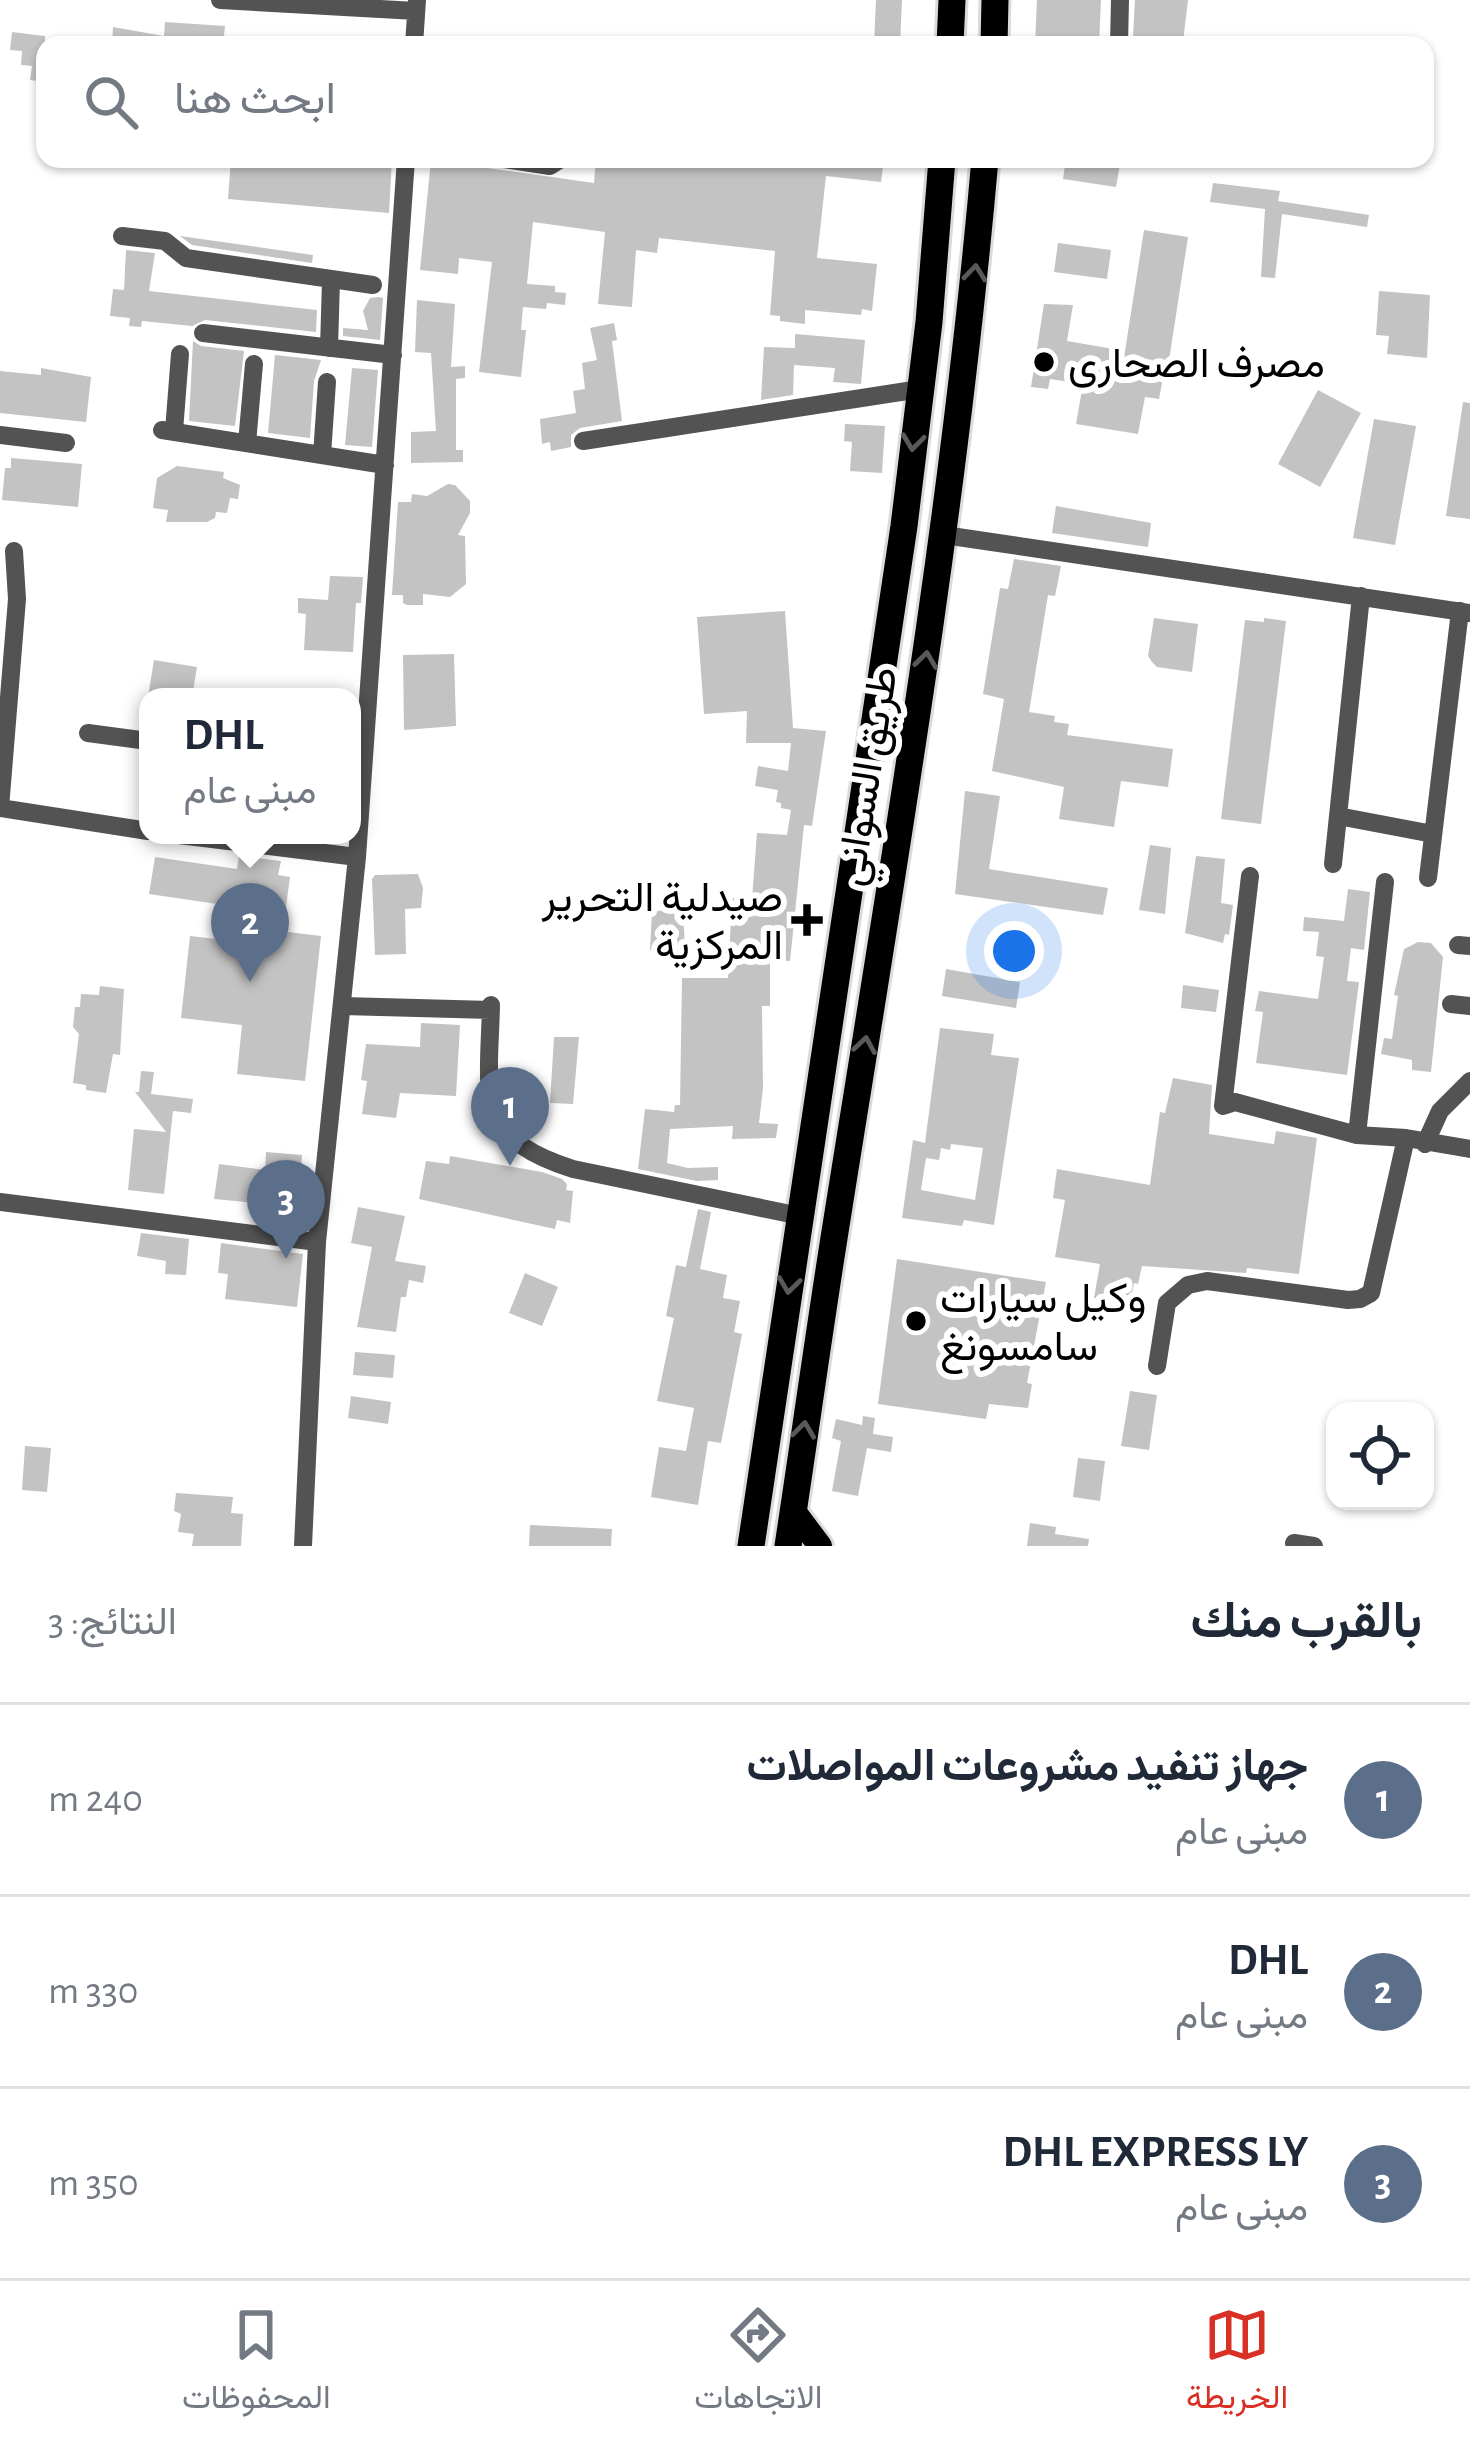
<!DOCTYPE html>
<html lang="ar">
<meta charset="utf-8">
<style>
:root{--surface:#fff;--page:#f6f6f7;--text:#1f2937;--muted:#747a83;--line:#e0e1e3;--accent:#d93025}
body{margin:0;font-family:"Alegreya Sans",Vazirmatn,sans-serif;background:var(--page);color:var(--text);direction:rtl}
.controls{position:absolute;right:36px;bottom:36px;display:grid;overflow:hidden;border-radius:24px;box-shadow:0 3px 9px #0004}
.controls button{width:108px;height:108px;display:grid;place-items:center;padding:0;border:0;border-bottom:3px solid var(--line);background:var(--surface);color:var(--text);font:60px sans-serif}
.you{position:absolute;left:1014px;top:951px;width:42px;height:42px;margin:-30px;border:9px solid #fff;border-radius:50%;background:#1a73e8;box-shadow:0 0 0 18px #1a73e833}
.badge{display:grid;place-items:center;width:78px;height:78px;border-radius:50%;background:var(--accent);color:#fff;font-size:39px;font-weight:700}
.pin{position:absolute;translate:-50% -99px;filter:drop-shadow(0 3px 6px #0008)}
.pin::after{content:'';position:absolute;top:63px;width:42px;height:36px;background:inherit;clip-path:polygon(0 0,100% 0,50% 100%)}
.popup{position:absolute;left:139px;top:688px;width:222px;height:156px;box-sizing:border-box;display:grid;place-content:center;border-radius:24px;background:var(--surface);filter:drop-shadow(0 3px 9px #0005);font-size:39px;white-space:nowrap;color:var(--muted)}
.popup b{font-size:45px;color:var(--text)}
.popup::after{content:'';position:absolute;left:50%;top:100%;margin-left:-24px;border:24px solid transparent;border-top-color:var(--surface)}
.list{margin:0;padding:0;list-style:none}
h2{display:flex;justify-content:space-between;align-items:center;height:156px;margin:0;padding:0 48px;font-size:51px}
h2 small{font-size:39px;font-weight:400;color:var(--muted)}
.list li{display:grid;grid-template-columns:78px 1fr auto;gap:36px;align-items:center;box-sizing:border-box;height:192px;padding:0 48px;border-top:3px solid var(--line)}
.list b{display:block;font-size:45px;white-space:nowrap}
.list p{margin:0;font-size:39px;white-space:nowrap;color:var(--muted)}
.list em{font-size:39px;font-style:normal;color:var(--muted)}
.icon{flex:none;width:66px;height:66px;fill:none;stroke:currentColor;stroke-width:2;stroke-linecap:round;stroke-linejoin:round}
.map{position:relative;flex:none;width:1470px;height:1546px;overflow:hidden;direction:ltr}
.search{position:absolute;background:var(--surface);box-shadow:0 3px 9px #0004;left:36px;right:36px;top:36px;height:132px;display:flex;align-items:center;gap:30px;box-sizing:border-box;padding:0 42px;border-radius:24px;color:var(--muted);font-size:45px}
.sheet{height:732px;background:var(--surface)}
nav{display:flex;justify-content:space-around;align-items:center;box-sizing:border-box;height:168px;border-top:3px solid var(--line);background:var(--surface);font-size:33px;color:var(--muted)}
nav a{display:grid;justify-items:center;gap:6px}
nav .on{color:var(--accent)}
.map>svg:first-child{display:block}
</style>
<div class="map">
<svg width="1470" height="1546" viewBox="0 0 1470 1546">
<rect width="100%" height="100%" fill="#fff"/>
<!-- building -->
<path fill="#c3c3c3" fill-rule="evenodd" d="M876 0H902L900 45H874Z
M1037 0H1101L1099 45H1035Z
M1135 0H1188L1183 42 1133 36Z
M165 22 225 26 223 45H112L113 27 164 36Z
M12 32 45 36V82L30 80 32 66 21 65 22 51 10 50Z
M231 159H392L389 213 228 199Z
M596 159H884L881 182 826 176 817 258 877 264 872 311 862 309 861 315 805 310V324L780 321V316L770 315 775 251 659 238 657 253 636 250 632 307 598 304 605 232 533 222 527 284 555 286V292L566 293 565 305 547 303 546 309 523 307 521 330H526L521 377 479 372 492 262 459 258 458 274 420 270 431 160 594 183Z
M1066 159H1121L1116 187 1063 179Z
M1213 183 1280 191 1278 201 1369 215 1367 227 1282 214 1275 278 1261 277 1265 209 1210 202Z
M1144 230 1188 237 1168 367 1175 368 1173 380 1163 378 1159 399 1145 397 1138 434 1076 424 1083 384 1050 379 1048 389 1031 387 1044 304 1073 305 1067 341 1125 351Z
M180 236 313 255 312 263 192 245Z
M1058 243 1111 250 1107 279 1054 272Z
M126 250 155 253 149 291 317 310 316 332 205 320 192 326 142 321 141 327 129 326 130 318 110 316 113 289 124 290Z
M1379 291 1430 295 1427 358 1387 354 1389 336 1376 335Z
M379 297 383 298 380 340 343 336V328L368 330 363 311 370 298Z
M417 300 455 304 451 367 465 366V378L456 379V450H463V462L411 463V432L436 431 431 353 415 352Z
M614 323 617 340 612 341 622 421 580 428 571 435V447L551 451 550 442 542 444 540 419 576 413 573 391 585 389 582 363 597 360 590 328Z
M795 334 865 340 861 384 833 382 835 368 794 365 793 395 761 400 764 347 795 348Z
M193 341 201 346 244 351 235 426 189 421Z
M275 355 321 360 314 381 310 438 268 433Z
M41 368 91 377 86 422 0 413V371L41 375Z
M352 368 378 370 372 447 345 445Z
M1318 390 1361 413 1320 487 1278 464Z
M1463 402 1470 403V519L1446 516Z
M1374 419 1416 426 1395 545 1353 538Z
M845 424 885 426 882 473 850 471 852 442 844 441Z
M11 458 82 464 78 507 2 500 5 468H11Z
M177 466 224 472 223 478 240 485 238 499 230 498 227 513 216 512 215 518 207 522H166L168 510 153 508 157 478Z
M448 484 455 485 470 501V513L458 535 465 536 466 584 450 597 423 594V605H407L403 603V595H392L398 502H411L412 494 427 496Z
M1056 506 1151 523 1148 547 1052 533Z
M1014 559 1061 566 1055 596 1048 595 1029 712 1055 716 1054 722 1069 724 1067 735 1173 749 1168 787 1121 781 1114 827 1059 819 1064 787 992 771 1004 699 983 694 1000 588 1008 589Z
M330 576 363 577 361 603H356L353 652 304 650 306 614 298 613V598L328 600Z
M785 611 793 728 826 731 812 826 804 825 790 961 770 960V1006H762L763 1088 759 1123 778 1124 776 1138 732 1139 733 1126 670 1129 667 1163 688 1168 718 1167V1180L697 1181 638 1169 645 1109 674 1112 675 1105H680L682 978H728L732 898 752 899 757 833 787 835 791 810 781 808V803L776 802 778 790 755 786 758 766 788 771 791 743H746L747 711 704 714 697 617Z
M1154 618 1198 624 1192 672 1157 667 1152 662 1148 656Z
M1264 618 1286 621 1261 824 1221 819 1245 620 1264 622Z
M454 654 456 726 404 730 403 655Z
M154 660 197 667 192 697H148Z
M965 791 1000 796 989 869 1108 888 1103 915 955 894Z
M1150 845 1171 848 1165 914 1139 910Z
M239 856 281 861 278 875 290 877 285 914 149 894 155 857 237 869Z
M1196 856 1225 859 1221 903 1233 905 1229 935 1225 934 1223 943 1185 933Z
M418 874 423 888 421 908 405 909 406 954 375 955 372 879 375 875Z
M1348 889 1370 892 1364 950 1351 948 1347 981 1359 982 1347 1075 1256 1063 1263 1012 1255 1011 1259 991 1318 999 1324 957 1316 956 1319 932 1303 931 1304 917 1344 921Z
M683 907 685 949 672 948 660 955 650 950 652 912Z
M272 930 321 936 305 1081 237 1074 242 1025 181 1018 190 936 270 945Z
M1418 942 1431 943 1443 957 1431 1072 1412 1070V1060L1381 1054 1384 1038 1392 1039 1398 996 1394 995 1404 949Z
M946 969 1020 982 1016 1008 942 996Z
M1183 985 1219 990 1216 1012 1181 1008Z
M100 986 124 989 120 1055 113 1054 106 1093 86 1090V1085L73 1083 79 1034 73 1027 75 1007H80L81 994 99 995Z
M421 1023 460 1025 456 1096 400 1093 396 1118 362 1114 367 1081 361 1080 366 1044 420 1047Z
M940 1028 994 1034 991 1055 1019 1058 994 1225 964 1220 962 1226 902 1218 913 1140 925 1143ZM951 1144 983 1148 975 1200 921 1190 926 1158 939 1160 941 1148 950 1150Z
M554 1037H579L573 1104 550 1103Z
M141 1071 154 1072 151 1094 193 1099 191 1113 173 1111 164 1194 128 1190 134 1129 166 1132 135 1092H139Z
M1173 1078 1212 1085 1209 1134 1274 1144 1276 1131 1317 1138 1299 1274 1247 1268 1246 1273 1142 1266 1138 1284 1134 1283 1130 1304 1094 1298 1100 1264 1055 1257 1065 1200 1053 1198 1057 1169 1150 1185 1160 1112 1165 1113Z
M266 1152 302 1155 298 1207 214 1199 219 1164 265 1170Z
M450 1156 542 1172 562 1179 567 1184 566 1190 573 1191 570 1223 557 1220 555 1229 419 1199 426 1161 449 1164Z
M358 1207 405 1216 395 1261 426 1266 423 1283 409 1280 406 1297H401L396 1332 357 1327 372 1247 351 1243Z
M698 1209 711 1212 700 1269 727 1275 723 1298 740 1301 734 1332 742 1334 721 1443 708 1441 698 1505 651 1497 659 1447 686 1451 694 1408 657 1401 674 1318 666 1316 676 1265 686 1267Z
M141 1233 189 1239 186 1275 165 1274 166 1261 137 1256Z
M221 1243 303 1254 297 1307 225 1299 228 1274 218 1273Z
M897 1259 1046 1282 1027 1383 1032 1384 1028 1408 989 1404 986 1419 878 1404Z
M525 1273 558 1287 542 1326 509 1313Z
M355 1352 395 1355 393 1378 353 1375Z
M1130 1391 1157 1395 1149 1450 1121 1446Z
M351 1396 391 1402 388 1424 348 1418Z
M863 1416 875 1418 873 1434 893 1437 891 1452 867 1448 858 1496 832 1491 841 1441 832 1438 836 1419 862 1425Z
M25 1446 51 1448 47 1492 22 1490Z
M1078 1458 1105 1461 1100 1501 1073 1497Z
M176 1493 233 1497 231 1513 243 1514 241 1546H192L194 1534 178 1532 181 1514 174 1511Z
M1030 1523 1056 1527 1055 1534 1089 1539 1088 1546H1027Z
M530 1525 612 1529 611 1546H529Z"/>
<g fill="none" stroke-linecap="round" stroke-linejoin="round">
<!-- major casing -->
<g stroke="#dbdbdb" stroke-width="30">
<path id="major" d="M793 1510 820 1546"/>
</g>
<!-- highway casing -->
<g stroke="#dbdbdb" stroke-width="33">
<path id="highway" d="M950 45 952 0
M994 45 995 0
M751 1546 904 526 929 322 942 159
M788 1546C805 1435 820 1324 838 1213 894 862 954 513 985 159"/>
</g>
<!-- minor -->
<path stroke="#535353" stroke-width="18" d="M220 0 416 11
M414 45 417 0
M1119 45 1120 0
M504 159 550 166 561 159
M122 236 165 241 186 258 373 285
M203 333 393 355
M329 348 331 280
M162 430 385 465
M174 431 180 354
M0 435 66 443
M583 441 920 389
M247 443 254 364
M322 455 327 382
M944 535 1470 613
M88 733 148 741
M0 808 17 599 14 551
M0 808 148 831
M1338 816 1433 834
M179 835 357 857
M1333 864 1361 596
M1250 876 1223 1106 1235 1102 1357 1135 1406 1138 1470 1149
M1428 878 1460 611
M1458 945 1470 946
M1451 1004 1470 1006
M491 1005C489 1095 473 1137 573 1169L800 1216
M343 1006 491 1010
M1357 1135 1385 882
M1425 1144 1440 1111 1470 1081
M0 1202 317 1242
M1157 1366 1167 1303 1188 1285 1207 1281 1348 1300 1360 1299 1371 1293 1406 1138
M1294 1543 1314 1546
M303 1546 317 1242 357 857 406 159"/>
<!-- major -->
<use href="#major" stroke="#000" stroke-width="24"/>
<!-- highway -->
<use href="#highway" stroke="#000" stroke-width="27"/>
</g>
<!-- one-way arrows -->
<defs><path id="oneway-chevron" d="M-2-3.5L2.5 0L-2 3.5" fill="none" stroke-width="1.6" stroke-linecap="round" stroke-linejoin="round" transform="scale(3)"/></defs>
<g stroke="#595959">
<use href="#oneway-chevron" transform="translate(975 273) rotate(-84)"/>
<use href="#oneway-chevron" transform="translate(913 442) rotate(97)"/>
<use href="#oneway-chevron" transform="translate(926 660) rotate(-82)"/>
<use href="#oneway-chevron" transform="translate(865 1045) rotate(-81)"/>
<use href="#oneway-chevron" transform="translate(789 1285) rotate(98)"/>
<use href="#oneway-chevron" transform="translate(804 1430) rotate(-83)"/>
</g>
<!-- markers -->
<g fill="#000" stroke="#fff" stroke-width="4.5">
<circle cx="1044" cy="362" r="12"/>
<path d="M801 902h12v12h12v12h-12v12h-12v-12h-12v-12h12z"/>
<circle cx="916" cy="1321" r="12"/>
</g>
<g text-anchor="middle" stroke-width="12" stroke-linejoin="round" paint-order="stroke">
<!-- poi labels -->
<g font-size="42" fill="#000" stroke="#fff" text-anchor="start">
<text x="1068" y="377">مصرف الصحارى</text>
<text x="783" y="911" text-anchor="end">صيدلية التحرير<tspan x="783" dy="48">المركزية</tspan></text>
<text x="940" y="1312">وكيل سيارات<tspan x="940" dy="48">سامسونغ</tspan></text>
</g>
<!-- street labels -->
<g font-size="42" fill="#000" stroke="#fff">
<text transform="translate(865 776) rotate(-81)" y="15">طريق السواني</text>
</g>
</g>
</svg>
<div class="controls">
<button><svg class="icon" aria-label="locate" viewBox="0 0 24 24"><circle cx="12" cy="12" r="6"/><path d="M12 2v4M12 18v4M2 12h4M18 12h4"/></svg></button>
</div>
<div class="you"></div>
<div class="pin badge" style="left:510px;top:1166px;background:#5c6f8a">1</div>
<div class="pin badge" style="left:250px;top:982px;background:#5c6f8a">2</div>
<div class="popup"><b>DHL</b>مبنى عام</div>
<div class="pin badge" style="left:286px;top:1259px;background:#5c6f8a">3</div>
<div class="search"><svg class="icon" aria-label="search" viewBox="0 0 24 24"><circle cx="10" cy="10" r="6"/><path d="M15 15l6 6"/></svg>ابحث هنا</div>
</div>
<section class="sheet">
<h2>بالقرب منك<small>النتائج: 3</small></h2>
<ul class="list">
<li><span class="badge" style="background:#5c6f8a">1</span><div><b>جهاز تنفيد مشروعات المواصلات</b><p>مبنى عام</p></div><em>240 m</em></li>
<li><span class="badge" style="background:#5c6f8a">2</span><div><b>DHL</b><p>مبنى عام</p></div><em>330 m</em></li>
<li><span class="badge" style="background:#5c6f8a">3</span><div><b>DHL EXPRESS LY</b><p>مبنى عام</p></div><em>350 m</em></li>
</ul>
</section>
<nav>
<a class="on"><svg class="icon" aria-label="map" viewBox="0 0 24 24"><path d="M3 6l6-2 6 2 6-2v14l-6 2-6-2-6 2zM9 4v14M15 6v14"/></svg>الخريطة</a>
<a><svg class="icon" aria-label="directions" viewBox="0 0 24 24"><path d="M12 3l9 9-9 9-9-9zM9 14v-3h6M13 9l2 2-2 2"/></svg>الاتجاهات</a>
<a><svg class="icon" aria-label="saved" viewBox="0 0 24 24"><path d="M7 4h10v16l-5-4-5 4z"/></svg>المحفوظات</a>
</nav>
